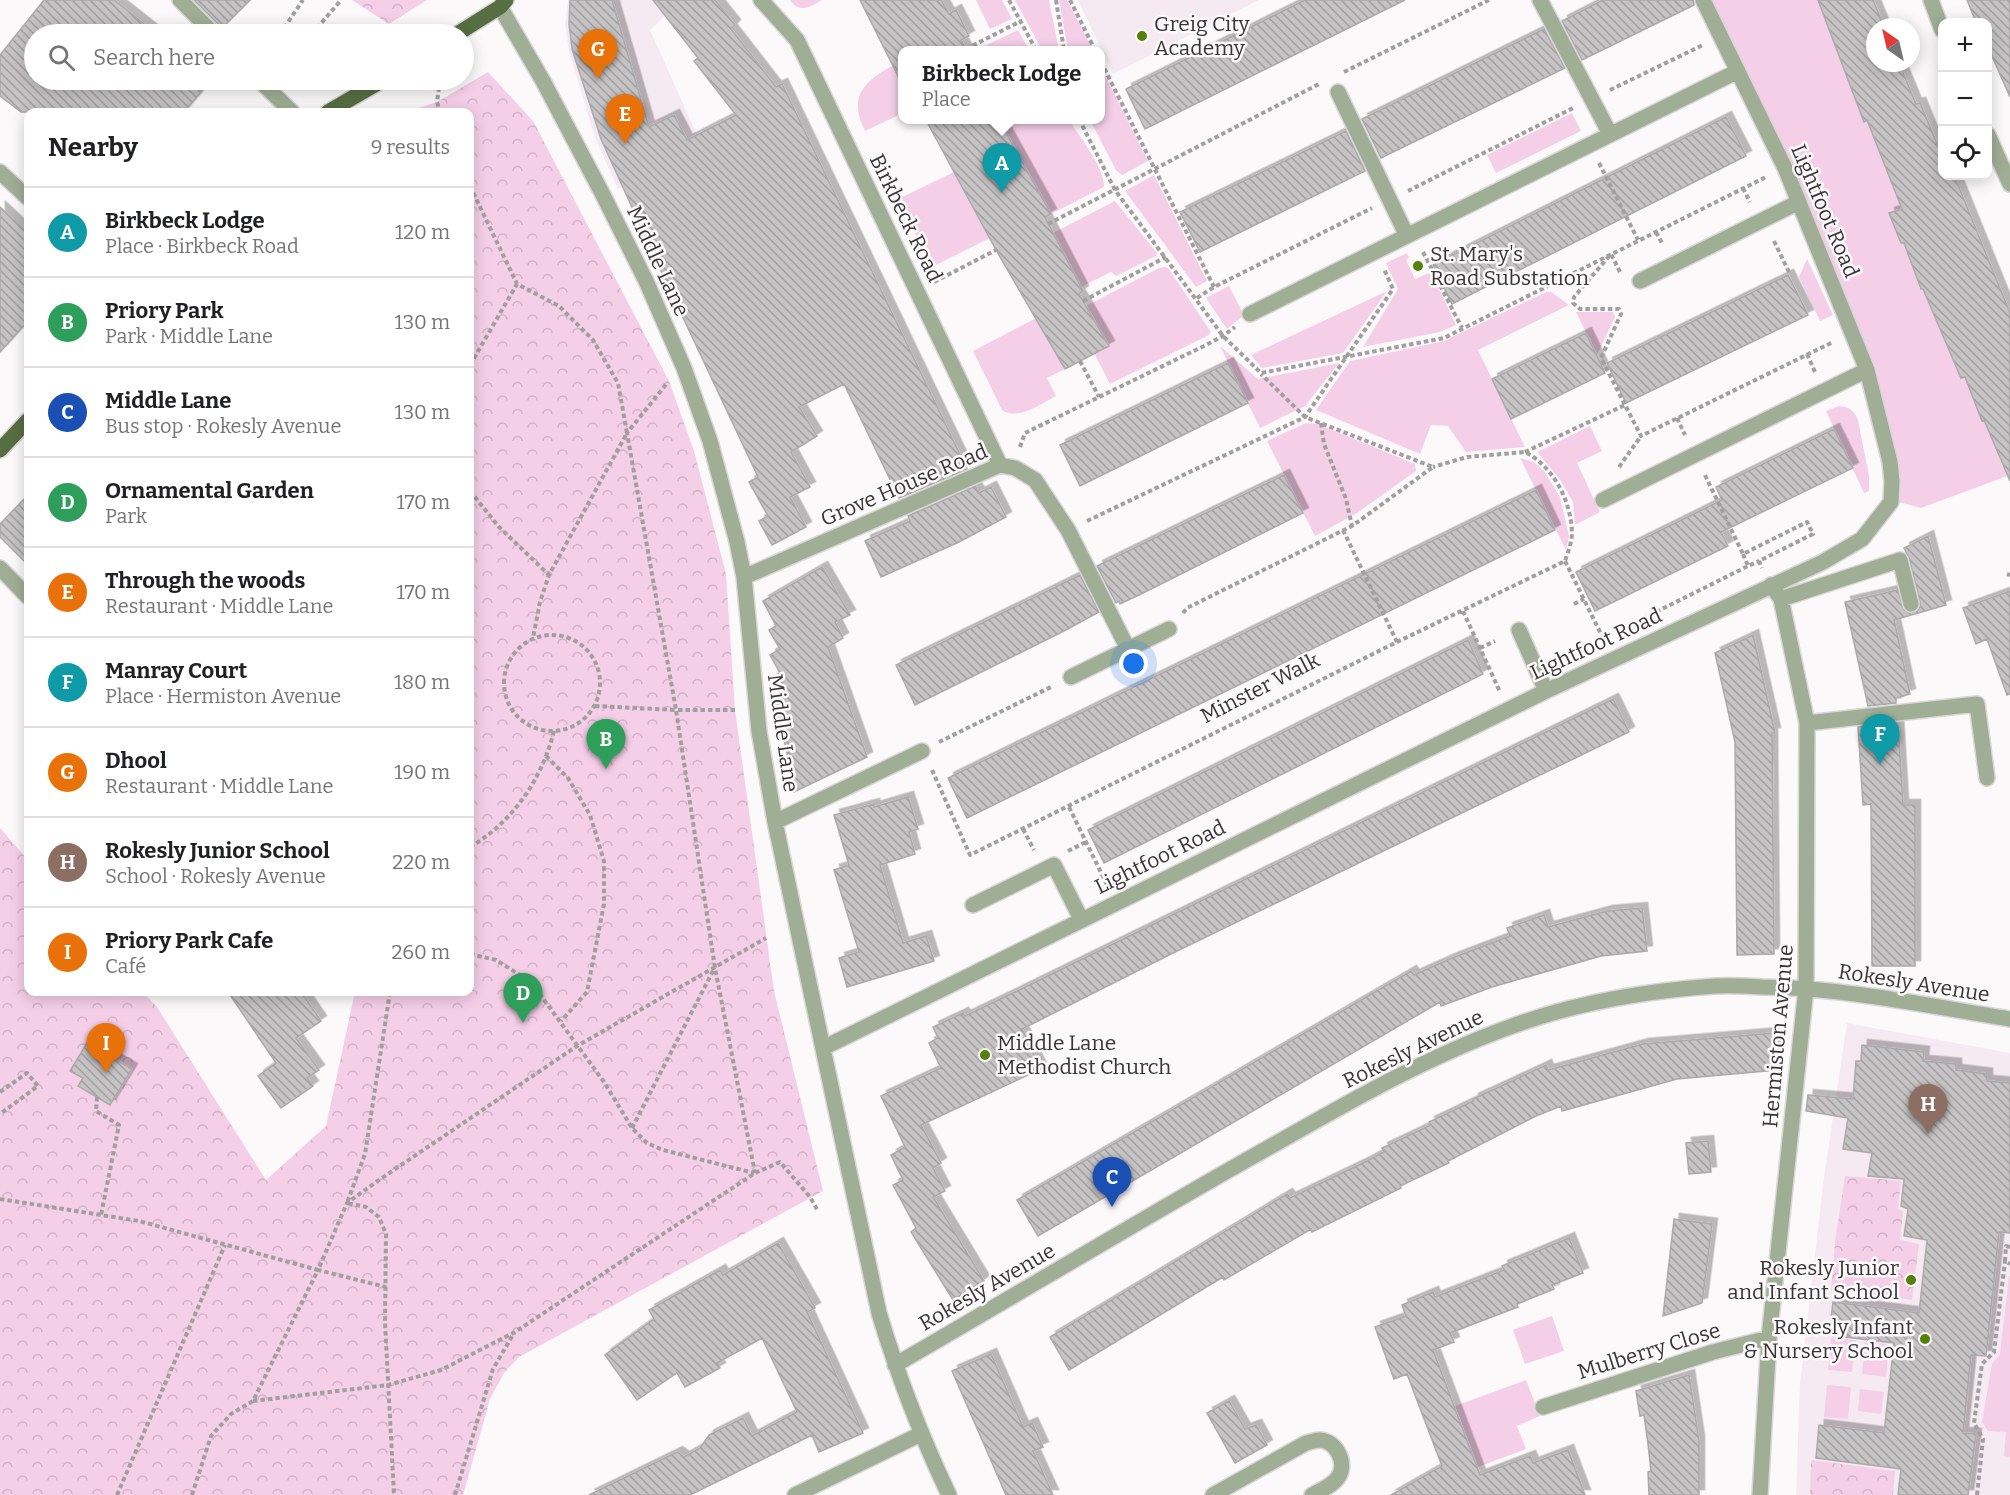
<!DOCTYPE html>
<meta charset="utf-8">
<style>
:root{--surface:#fff;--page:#f2f2f2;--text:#202124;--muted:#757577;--line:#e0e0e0;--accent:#0b8043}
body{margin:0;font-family:Bitter,serif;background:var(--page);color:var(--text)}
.controls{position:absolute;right:18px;top:18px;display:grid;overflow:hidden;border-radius:12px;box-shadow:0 3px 15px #0003}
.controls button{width:54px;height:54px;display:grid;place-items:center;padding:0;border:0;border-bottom:2px solid var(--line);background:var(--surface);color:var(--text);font:30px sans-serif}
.compass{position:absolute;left:1866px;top:18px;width:54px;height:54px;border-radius:50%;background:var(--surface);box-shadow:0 3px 15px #0003;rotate:326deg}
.you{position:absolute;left:1134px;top:664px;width:21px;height:21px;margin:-15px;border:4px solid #fff;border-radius:50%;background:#1a73e8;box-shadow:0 0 0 9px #1a73e833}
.badge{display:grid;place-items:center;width:39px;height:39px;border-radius:50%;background:var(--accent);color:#fff;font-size:20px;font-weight:700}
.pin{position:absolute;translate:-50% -50px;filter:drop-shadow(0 2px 3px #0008)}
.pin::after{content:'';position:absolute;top:32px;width:21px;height:18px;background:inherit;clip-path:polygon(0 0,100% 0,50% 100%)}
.popup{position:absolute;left:898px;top:46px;width:207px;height:78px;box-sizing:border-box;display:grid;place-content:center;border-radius:12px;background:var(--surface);filter:drop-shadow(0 2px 4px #0005);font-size:20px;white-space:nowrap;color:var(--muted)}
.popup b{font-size:22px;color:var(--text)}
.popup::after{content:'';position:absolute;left:50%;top:100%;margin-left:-12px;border:12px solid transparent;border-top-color:var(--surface)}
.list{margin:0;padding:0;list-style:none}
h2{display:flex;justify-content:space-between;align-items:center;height:78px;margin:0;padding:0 24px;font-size:26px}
h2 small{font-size:20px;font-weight:400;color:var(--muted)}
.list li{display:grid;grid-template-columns:39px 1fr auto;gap:18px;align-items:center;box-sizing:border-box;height:90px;padding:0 24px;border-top:2px solid var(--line)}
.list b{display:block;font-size:22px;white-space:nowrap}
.list p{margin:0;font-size:20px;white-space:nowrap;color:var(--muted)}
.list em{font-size:20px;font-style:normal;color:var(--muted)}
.icon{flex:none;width:33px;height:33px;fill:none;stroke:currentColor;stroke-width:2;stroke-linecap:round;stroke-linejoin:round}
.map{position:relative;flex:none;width:2010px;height:1495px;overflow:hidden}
.search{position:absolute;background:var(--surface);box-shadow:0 3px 15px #0003;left:24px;top:24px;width:450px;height:66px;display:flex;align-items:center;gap:15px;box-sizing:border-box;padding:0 21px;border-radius:33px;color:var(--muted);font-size:22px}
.panel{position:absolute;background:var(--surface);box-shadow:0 3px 15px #0003;left:24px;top:108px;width:450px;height:888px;border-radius:12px}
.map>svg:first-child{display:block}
</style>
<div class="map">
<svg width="2010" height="1495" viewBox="0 0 2010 1495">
<defs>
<pattern id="park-crowns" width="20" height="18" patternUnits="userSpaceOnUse" patternTransform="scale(1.5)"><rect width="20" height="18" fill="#f5cfe8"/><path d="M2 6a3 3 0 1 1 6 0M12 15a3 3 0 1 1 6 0" fill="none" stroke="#d3b2c8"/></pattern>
<pattern id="building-back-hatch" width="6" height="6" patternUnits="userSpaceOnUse" patternTransform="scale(1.5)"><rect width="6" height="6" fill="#c6c3c5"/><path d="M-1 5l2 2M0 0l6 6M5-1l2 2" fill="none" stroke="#a29fa1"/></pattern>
<filter id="shadow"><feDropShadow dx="5.5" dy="-5.5" stdDeviation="0" flood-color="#0004"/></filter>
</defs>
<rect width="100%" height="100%" fill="#fcf9fb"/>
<!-- built -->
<path fill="#f5eaf1" d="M568 0H681L650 30 702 146 618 189 595 138 569 51 565 24Z
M1078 0H1259L1113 74Z
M1847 1023 2010 1053V1495H1796L1800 1384 1824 1177Z"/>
<!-- green -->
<path fill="#f5cfe8" d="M790 0H822C810 7 800 14 790 0Z
M976 0H1002L1012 19 990 29Z
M1015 0H1049L1059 50H1042Z
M1059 0H1067L1093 50H1068Z
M1712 0H1818L1864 122 1868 120 1911 206 1889 214 1901 243 1925 236 1910 259 1920 289 1947 281 1930 303 1941 333 1966 326 1949 346 1961 378 1987 370 1970 390 1982 421 2002 413 1991 436 2003 467 2010 466V475L1921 508 1899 502 1901 480 1897 460 1875 366 1791 166Z
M1018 30 1029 50H976Z
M896 64 903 77V113L865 131C847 96 865 80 896 64Z
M1101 67 1148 161 1122 175 1116 170 1090 120 1101 119Z
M1572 113 1581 131 1496 173 1487 155Z
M999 120H1069C1079 135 1105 169 1104 187L1051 214Z
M954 172 990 238 932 267 898 199Z
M1154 175 1207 281 1196 287 1125 191Z
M1115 201 1157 253 1156 256 1116 276 1111 272 1081 287 1053 233Z
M1407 253 1409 258 1406 260 1415 279 1431 272 1456 325 1440 332 1363 347 1398 289 1386 263Z
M1807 259 1833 315 1820 321 1799 277Z
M1165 267 1168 268 1211 332 1209 335 1110 384 1094 353 1086 306 1159 268Z
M1229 286 1244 315 1227 329 1206 298Z
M1387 291 1343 353 1262 368 1251 355Z
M1546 292H1551L1569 305 1478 350 1525 447 1466 452 1448 426 1431 425 1420 454 1316 410 1350 361 1444 341Z
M1576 312H1613L1615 317 1597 355Z
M1036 318 1065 369 1047 378 1056 396C1040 404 1019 421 1002 410L973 351Z
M1220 346 1258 379 1339 363 1305 406 1260 428Z
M1839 406C1850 407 1854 410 1858 420L1869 476V491L1864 493 1826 411Z
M1306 423 1318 424 1415 464 1416 471 1357 513 1315 536 1267 441Z
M1590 426 1602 451 1577 463 1600 512 1575 525 1573 502 1559 478 1537 452Z
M1520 458 1534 462 1544 471 1560 497 1569 536 1566 550Z
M2009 1276H2010V1457L2004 1456 2006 1432 1988 1431 1982 1422 1992 1364 2000 1354Z
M1552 1316 1564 1351 1525 1364 1513 1330Z
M1831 1338 1856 1340 1852 1372 1828 1370Z
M1865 1342 1889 1344 1886 1377 1862 1374Z
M1526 1380 1540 1416 1517 1426 1526 1449 1478 1467 1455 1406Z
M1827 1385 1851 1387 1848 1419 1824 1417Z
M1860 1389 1884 1392 1881 1414 1858 1411Z"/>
<!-- park -->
<path fill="url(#park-crowns)" d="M352 0H427L389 24Z
M488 72 533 121 669 381 694 451 726 574 735 710 774 991 823 1191 519 1357 504 1373 490 1399 463 1495H0V828L28 860V992H143L157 1007 266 1180 326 1126 355 992H470V112H406L437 102Z
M1845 1176 1901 1181 1898 1209 1903 1211 1900 1240 1919 1244 1912 1300 1852 1292 1831 1291 1835 1242Z
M1811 1460 1895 1471 1893 1495H1810Z"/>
<!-- building -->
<path fill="url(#building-back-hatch)" stroke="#aca9ab" stroke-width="1.5" filter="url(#shadow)" d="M44 0H114L157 34H34V80H211L184 112H21L0 96V55Z
M194 0H250L222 28Z
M570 0H612L649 127 674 115 687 140 736 115 694 61 698 58 653 0H715L735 25 731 29 776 87 782 84 967 469 899 498 844 384 799 407 817 436 791 452 810 487 790 497 806 527 772 545 759 521 768 516 749 482 758 477 654 256 601 139 572 49 569 24Z
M860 0H941L949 14 956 10 969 36 961 40 967 51H903V86Z
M1305 0H1405L1145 129 1126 89Z
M1603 0H1693L1694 5 1582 60 1562 21Z
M1818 0H1873L1884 27H1875V63H1899L1916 104 1920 103 1942 156V176H1952L1954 181 1956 180 2010 313V481L1984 420 1982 421 1965 377 1961 378 1923 289H1921L1904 243H1901L1889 213 1902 209 1867 120 1864 122Z
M1967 0H2010V97L1988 47V22H1976Z
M1544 29 1565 68 1381 158 1362 119Z
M1726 117 1746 156 1452 304 1433 265Z
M926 120H999L1051 214 1045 217 1083 291 1079 294 1109 346 1065 369 996 250Z
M1346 131 1365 171 1200 252 1180 212Z
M0 207 28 233V321L0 352Z
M1788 275 1808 315 1626 403 1607 363Z
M1586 333 1605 373 1511 419 1492 379Z
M1228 363 1248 403 1080 486 1060 445Z
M1834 429 1853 468 1721 532 1728 546 1595 611 1576 572 1722 500 1716 487Z
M1284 475 1303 513 1141 594 1120 604 1119 601 1116 603 1097 566Z
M975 486 979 493 991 487 1006 517 959 542 881 577 865 541 910 521 908 516Z
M1536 490 1555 530 967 818 948 778Z
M28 495V565L0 537V524Z
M1928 536 1946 605 1894 620 1910 694 1896 698V703L1868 706 1845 602 1898 590 1904 610 1909 613 1917 611 1920 607V602L1909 558 1904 548Z
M822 567 850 615 835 622 843 638 828 647 867 757 794 792 786 748 774 705 783 701 772 679 781 675 770 655 780 649 769 630 776 626 763 601Z
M1080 575 1099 612 1064 631 915 705 896 665Z
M2010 591V694L2007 695 1987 639 1976 644 1963 608Z
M1753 635 1775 733H1772L1774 954 1737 955 1735 742 1715 653Z
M1468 640 1483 674 1104 863 1088 830Z
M1613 699 1629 732 1175 952 1022 1029 1041 1069 921 1125 941 1163 933 1168 945 1191 933 1197 984 1281 953 1300 911 1232 916 1228 893 1185 903 1180 891 1155 905 1147 881 1096 941 1068 929 1043 938 1038 933 1027 963 1013 965 1016 1013 993Z
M1898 723 1903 805H1915V966H1872L1871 804 1863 805 1858 727Z
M908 797 918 829 909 832 915 854 880 865 903 943 926 936 934 961 847 987 839 958 859 952 834 870 849 865 834 815 874 804V807Z
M1642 908 1647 951 1601 956 1492 987 1441 1006 1440 1002 1038 1236 1017 1200 1411 971 1414 975 1452 958 1510 936 1507 928 1544 915 1548 927 1607 911Z
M228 992H301L321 1021 296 1038 319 1070 307 1078 313 1086 281 1108 258 1076 276 1063Z
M1774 1033 1777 1070 1677 1079 1562 1111 1561 1106 1536 1116 1448 1161 1449 1163 1400 1186 1401 1188 1312 1232 1311 1229 1224 1280 1223 1277 1069 1370 1050 1337 1287 1194 1290 1198 1361 1164 1384 1152 1382 1148 1431 1125 1429 1122 1473 1101V1099L1546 1065 1548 1070 1643 1044Z
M87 1043 132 1069 110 1105 78 1086 83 1078 70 1071Z
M1862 1045 1924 1052 1923 1061 1956 1064V1070L1987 1074V1081L2010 1083V1233L1999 1232 1986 1356 1971 1355 1963 1433 1976 1434 1968 1495H1898L1901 1469 1816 1458 1819 1425 1884 1433 1894 1343 1829 1335 1833 1302 1919 1313 1927 1240 1904 1236 1908 1209 1901 1206 1904 1179 1868 1176 1872 1153 1843 1149 1848 1118 1806 1111 1808 1095 1853 1099 1856 1061H1861Z
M1708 1141 1711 1172 1689 1174 1686 1143Z
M1674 1219 1712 1224 1702 1303 1663 1316Z
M1569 1238 1583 1273 1552 1285 1554 1289 1517 1304 1518 1307 1450 1333 1454 1342 1433 1350 1480 1475 1530 1456 1533 1463 1568 1450 1585 1495H1391L1442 1466 1407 1374 1394 1379 1375 1327 1406 1316 1402 1305 1433 1292 1435 1297 1504 1270 1502 1266Z
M778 1243 815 1308 807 1312 863 1433 819 1452 812 1435 690 1495H589L677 1452 684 1457 700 1448 709 1435 743 1418 752 1436 797 1412 762 1338 717 1363 720 1368 685 1387 677 1373 637 1400 605 1355 654 1319 649 1310 720 1270 723 1275Z
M991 1354 1023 1427 1032 1423 1043 1447 1033 1451 1053 1495H1006L952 1371Z
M1689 1375 1699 1441V1495H1649L1648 1472 1651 1471 1648 1444 1644 1415 1640 1416 1636 1391Z
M1229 1401 1245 1429 1256 1425 1267 1445 1235 1463 1207 1413Z"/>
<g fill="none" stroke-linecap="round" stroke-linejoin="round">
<!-- minor casing -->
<g stroke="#d9d6d8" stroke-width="18">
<path id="minor" d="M180 0 214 34
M761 0 797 40 1000 465
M1540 0 1610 134
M1931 0 1942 30
M500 7 543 81 602 193 646 281 684 368 710 441 737 542 744 577 759 731 775 822 879 1313C898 1376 921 1436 949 1495
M259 80 292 112
M1338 92 1407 236
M1988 135 2010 184
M0 172 28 198
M1640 281 1799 202
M1250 314 1738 71
M1603 500 1867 370
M0 568 28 597
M744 577 1000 465 1015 468 1035 480 1068 530 1128 649
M1781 599 1900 560 1911 604
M1519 630 1546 691
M1071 677 1169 629
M1807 723 1977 704 1987 778
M775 822 922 751
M973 905 1054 865 1081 919
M823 1048 1546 691 1823 562 1862 539 1891 502 1892 481 1890 462 1867 370 1785 168 1703 0
M895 1365C1009 1299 1122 1231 1236 1166 1324 1117 1411 1063 1507 1028 1573 1003 1645 991 1715 986 1731 985 1747 986 1763 987 1846 988 1928 1006 2010 1019
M1543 1407 1713 1352 1769 1338
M795 1495 921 1434
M1213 1495 1306 1443C1311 1442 1315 1440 1320 1440 1336 1441 1347 1462 1339 1476 1333 1486 1321 1490 1312 1495
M1760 1495 1769 1338 1806 988 1807 723 1781 599 1771 585"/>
</g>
<!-- major casing -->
<g stroke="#d9d6d8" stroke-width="18">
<path id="major" d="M457 34 500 7 506 0
M328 112 383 80
M0 450 28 420"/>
</g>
<!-- path -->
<path stroke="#a29fa1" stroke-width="4" stroke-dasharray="4.5 3" stroke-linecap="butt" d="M1009 0 1036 50
M1056 0 1064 50
M1070 0 1095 50
M280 34 303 0
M312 34 341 0
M966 49 1021 21
M1101 62 1214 287
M1344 72 1489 0
M440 80 437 102 440 112
M1610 90 1703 45
M1079 119 1115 190 1223 336 1261 373 1444 338 1766 177
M1599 163 1638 240
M470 186 517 284 559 306 593 340 618 383 627 433 549 575 540 602 533 638
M1743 188 1750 202
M1408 191 1573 108
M1048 224 1319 84
M1656 232 1663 245
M1774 241 1789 272
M1423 252 1462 328
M1620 272 1611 254 1574 297 1573 303 1580 309H1619L1621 314 1601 358 1625 405
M934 282 996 250
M1197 298 1214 287 1372 208
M1083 301 1166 257
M1807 354 1815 372
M1080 361 1099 397
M470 365 517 284
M1677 418 1685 435
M1321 423 1324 444 1346 499 1352 526
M1020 447 1025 433 1206 345 1223 336 1235 327
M1525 452 1625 405 1641 436 1833 342
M1619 467 1641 436
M1705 475 1743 554 1807 522 1813 534 1759 561 1762 568
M470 491 499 527 549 575
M1087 521 1305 417 1393 289 1384 269
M1343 530 1397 642
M1743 554 1748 566 1759 561
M1565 561 1603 638
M2007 574 2010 575
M1574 604 1584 599
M1463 611 1500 692
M1183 613 1187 608 1352 526 1433 467 1305 417 1261 374
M1636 622 1748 566
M504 683a48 48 0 1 1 96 0a48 48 0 1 1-96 0Z
M1480 648 1495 641
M595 706 676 710 627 433 668 382
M735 710H676L715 968 755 1173
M939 742 1053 686
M546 756 568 778 590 815 604 861V904L587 992 561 1021
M932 770 970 855 1397 642 1565 561C1568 552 1572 542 1572 533 1571 501 1554 467 1525 452L1467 457 1433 467
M1069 807 1107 885
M1023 829 1034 850
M470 847C513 822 542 779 554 731
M1068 851 1086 842
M470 954 496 960 531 982 604 1082 632 1128 647 1143 663 1150 754 1173
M390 992 365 1154 347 1203 366 1207 379 1217 386 1234 385 1322 394 1495
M0 1092 27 1073 38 1086 0 1114
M97 1097 96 1111 119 1125 101 1215
M632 1128 714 969
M0 1199 139 1221 318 1270 347 1203 379 1180 577 1046 766 938
M2010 1247 2006 1246 2005 1261 2010 1264
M253 1401 388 1385 441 1370 515 1332 755 1173 780 1162 810 1197 818 1211
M117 1495 225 1245
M192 1495 211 1436 231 1414 253 1401 318 1270 386 1287
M455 1495 493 1369 514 1333
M1977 1495 1983 1439 1974 1423 1982 1364 1994 1352 2005 1261"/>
<!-- minor -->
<use href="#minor" stroke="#a0ae95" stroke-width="15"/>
<!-- major -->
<use href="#major" stroke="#576e42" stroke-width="15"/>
</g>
<!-- markers -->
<g fill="#53810c" stroke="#fcf9fb" stroke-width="2">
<circle cx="1142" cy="36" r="6"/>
<circle cx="1418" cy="266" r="6"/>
<circle cx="985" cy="1055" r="6"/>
<circle cx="1911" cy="1280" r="6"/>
<circle cx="1925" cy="1339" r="6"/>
</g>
<g text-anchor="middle" stroke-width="5" stroke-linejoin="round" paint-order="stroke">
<!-- poi labels -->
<g font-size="21" fill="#373536" stroke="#fcf9fb" text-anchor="start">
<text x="1154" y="31">Greig City<tspan x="1154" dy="24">Academy</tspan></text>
<text x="1430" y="261">St. Mary's<tspan x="1430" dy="24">Road Substation</tspan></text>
<text x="997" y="1050">Middle Lane<tspan x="997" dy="24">Methodist Church</tspan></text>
<text x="1899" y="1275" text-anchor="end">Rokesly Junior<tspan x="1899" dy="24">and Infant School</tspan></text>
<text x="1913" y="1334" text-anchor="end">Rokesly Infant<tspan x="1913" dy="24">&amp; Nursery School</tspan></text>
</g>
<!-- street labels -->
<g font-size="21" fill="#373536" stroke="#fcf9fb">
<text transform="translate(1825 211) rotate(67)" y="7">Lightfoot Road</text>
<text transform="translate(906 218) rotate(64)" y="7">Birkbeck Road</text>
<text transform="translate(658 261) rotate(65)" y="7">Middle Lane</text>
<text transform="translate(904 485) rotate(-23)" y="7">Grove House Road</text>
<text transform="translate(1596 644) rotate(-25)" y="7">Lightfoot Road</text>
<text transform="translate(1260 688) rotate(-27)" y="7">Minster Walk</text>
<text transform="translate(783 733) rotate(82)" y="7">Middle Lane</text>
<text transform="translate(1160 857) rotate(-26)" y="7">Lightfoot Road</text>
<text transform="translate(1914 983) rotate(9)" y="7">Rokesly Avenue</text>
<text transform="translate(1778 1036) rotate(-85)" y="7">Hermiston Avenue</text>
<text transform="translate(1413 1049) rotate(-26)" y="7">Rokesly Avenue</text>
<text transform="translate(987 1287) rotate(-30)" y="7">Rokesly Avenue</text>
<text transform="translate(1649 1351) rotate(-17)" y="7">Mulberry Close</text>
</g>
</g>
</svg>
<div class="controls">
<button>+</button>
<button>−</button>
<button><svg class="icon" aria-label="locate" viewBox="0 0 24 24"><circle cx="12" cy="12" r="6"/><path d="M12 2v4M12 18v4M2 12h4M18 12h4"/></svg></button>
</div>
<svg class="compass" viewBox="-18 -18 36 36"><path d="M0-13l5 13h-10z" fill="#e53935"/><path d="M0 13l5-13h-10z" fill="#757577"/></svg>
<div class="you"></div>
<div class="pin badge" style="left:1002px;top:193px;background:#0f9aa8">A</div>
<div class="popup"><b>Birkbeck Lodge</b>Place</div>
<div class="pin badge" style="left:606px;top:769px;background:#2e9e5b">B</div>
<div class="pin badge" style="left:1112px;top:1207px;background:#1a4fb4">C</div>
<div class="pin badge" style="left:523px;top:1023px;background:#2e9e5b">D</div>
<div class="pin badge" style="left:625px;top:144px;background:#e8710a">E</div>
<div class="pin badge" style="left:1880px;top:764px;background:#0f9aa8">F</div>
<div class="pin badge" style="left:598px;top:79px;background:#e8710a">G</div>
<div class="pin badge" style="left:1928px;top:1134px;background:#8d6e63">H</div>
<div class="pin badge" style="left:106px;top:1073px;background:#e8710a">I</div>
<div class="search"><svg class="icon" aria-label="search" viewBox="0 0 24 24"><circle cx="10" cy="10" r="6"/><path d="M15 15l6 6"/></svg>Search here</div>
<section class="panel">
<h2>Nearby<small>9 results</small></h2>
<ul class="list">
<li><span class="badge" style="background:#0f9aa8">A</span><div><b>Birkbeck Lodge</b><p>Place · Birkbeck Road</p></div><em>120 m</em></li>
<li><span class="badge" style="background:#2e9e5b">B</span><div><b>Priory Park</b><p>Park · Middle Lane</p></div><em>130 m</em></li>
<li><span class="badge" style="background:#1a4fb4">C</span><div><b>Middle Lane</b><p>Bus stop · Rokesly Avenue</p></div><em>130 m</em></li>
<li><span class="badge" style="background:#2e9e5b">D</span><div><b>Ornamental Garden</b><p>Park</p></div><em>170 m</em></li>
<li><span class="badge" style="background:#e8710a">E</span><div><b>Through the woods</b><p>Restaurant · Middle Lane</p></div><em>170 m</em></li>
<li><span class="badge" style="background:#0f9aa8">F</span><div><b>Manray Court</b><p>Place · Hermiston Avenue</p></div><em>180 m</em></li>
<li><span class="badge" style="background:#e8710a">G</span><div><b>Dhool</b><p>Restaurant · Middle Lane</p></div><em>190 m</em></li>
<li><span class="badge" style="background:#8d6e63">H</span><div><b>Rokesly Junior School</b><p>School · Rokesly Avenue</p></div><em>220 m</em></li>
<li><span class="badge" style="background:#e8710a">I</span><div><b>Priory Park Cafe</b><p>Café</p></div><em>260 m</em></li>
</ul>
</section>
</div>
